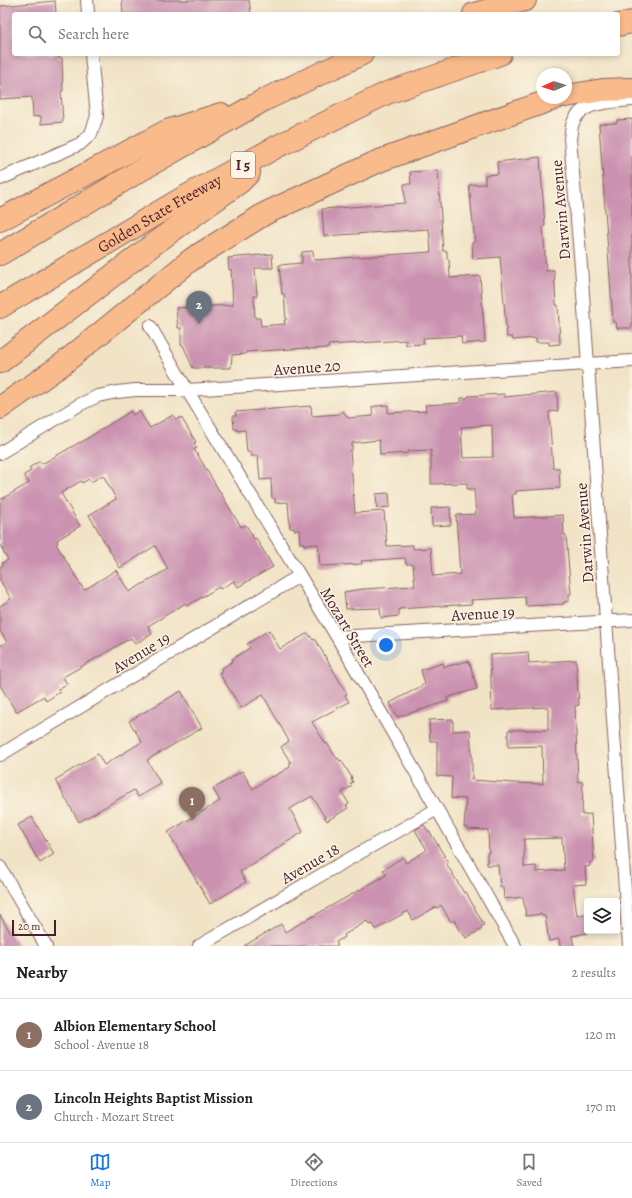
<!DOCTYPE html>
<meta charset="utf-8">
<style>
:root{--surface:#fff;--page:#f2f2f2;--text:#222;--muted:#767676;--line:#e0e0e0;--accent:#1a73e8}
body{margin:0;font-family:Alegreya,serif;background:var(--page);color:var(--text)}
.controls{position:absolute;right:12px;bottom:12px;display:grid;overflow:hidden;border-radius:4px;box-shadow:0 2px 6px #0003}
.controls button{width:36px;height:36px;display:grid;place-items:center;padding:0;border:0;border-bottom:1px solid var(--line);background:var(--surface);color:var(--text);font:20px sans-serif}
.compass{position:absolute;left:536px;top:68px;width:36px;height:36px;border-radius:50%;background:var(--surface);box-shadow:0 2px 6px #0003;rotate:267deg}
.scale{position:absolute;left:12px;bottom:10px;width:44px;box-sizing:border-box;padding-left:4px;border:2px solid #4a1f2b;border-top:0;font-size:11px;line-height:14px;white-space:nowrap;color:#4a1f2b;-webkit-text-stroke:3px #fcf5e5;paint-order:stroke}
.you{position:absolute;left:386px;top:645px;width:14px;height:14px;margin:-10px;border:3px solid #fff;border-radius:50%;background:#1a73e8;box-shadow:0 0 0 6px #1a73e833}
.badge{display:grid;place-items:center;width:26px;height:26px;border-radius:50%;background:var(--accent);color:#fff;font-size:13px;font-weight:700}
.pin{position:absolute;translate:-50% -33px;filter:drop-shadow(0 1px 2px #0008)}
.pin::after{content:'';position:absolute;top:21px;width:14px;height:12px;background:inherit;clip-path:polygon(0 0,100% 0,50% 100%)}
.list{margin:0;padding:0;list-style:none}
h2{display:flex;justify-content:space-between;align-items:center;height:52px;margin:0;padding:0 16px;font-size:17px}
h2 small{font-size:13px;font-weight:400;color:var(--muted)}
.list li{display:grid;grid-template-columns:26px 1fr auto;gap:12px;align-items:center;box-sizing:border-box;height:72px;padding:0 16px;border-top:1px solid var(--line)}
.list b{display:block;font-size:15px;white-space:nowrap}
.list p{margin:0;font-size:13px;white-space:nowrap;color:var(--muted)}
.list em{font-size:13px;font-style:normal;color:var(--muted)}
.icon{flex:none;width:22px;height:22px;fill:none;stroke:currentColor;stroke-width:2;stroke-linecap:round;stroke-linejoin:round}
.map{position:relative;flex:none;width:632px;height:946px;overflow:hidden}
.search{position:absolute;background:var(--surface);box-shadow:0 2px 6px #0003;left:12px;right:12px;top:12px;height:44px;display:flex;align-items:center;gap:10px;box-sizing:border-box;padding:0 14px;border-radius:4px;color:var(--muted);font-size:15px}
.sheet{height:196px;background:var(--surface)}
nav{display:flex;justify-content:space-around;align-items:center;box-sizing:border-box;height:56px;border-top:1px solid var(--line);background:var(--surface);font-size:11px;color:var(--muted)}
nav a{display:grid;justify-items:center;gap:2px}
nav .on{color:var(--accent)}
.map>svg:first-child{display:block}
</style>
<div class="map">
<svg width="632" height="946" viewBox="0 0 632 946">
<rect width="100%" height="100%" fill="#fcf5e5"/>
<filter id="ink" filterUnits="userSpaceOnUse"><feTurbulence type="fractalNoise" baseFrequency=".025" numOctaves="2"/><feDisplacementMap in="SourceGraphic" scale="8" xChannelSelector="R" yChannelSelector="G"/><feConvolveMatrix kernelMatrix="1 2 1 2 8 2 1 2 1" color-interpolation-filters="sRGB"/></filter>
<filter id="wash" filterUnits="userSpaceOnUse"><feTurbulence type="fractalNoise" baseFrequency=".012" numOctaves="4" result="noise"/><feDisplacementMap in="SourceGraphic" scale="16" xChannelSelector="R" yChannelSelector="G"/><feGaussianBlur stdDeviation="0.9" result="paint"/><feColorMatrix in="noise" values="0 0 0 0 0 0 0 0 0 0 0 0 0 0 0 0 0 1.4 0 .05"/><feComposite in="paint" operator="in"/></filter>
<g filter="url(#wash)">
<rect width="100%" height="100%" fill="#f1e3c6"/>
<g id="blocks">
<!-- building -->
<path fill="#ca92b0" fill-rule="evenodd" d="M122 0H249L251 14H123Z
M55 1 56 14H14V54H58V58H62L63 91H61L63 122 41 124V116L33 117 32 97 0 99V6Z
M632 119V328H617L616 322H613L599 124 617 123V120Z
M540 157 545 226 543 227 546 271 554 270 556 305H558L560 344 549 345V342H536V338L513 340 512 337H507L500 257 473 259 472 242H475L469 185 485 184V175L498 174 497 162Z
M438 170 443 251H447V259H449L450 278 480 276 485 342 462 344 461 336 423 338 424 344 406 345V340L328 345 329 348 308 349V348L246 352V354L232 355 231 368H193L183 345H181V328H178L176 308 233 305 231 269 229 270 228 258 272 254 273 268H255L257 296H254L255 318H260L261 326 285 324 284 320H286L284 294H282L279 265 302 263V252L313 251 314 260 431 252 429 229 324 236 322 209 405 203 404 184H411L410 172Z
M557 392 558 411 549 412 553 468H559L560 488 516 491V494H512L514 518 563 515 564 535H566L571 594H569V601L564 602V604L526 606 525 597 471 600 472 604 399 609V616L381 618 380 608 346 609 344 592 363 589 415 586 413 564H406L405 558 361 561 362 564 320 566 318 544 304 545V543H300L299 530H294V528H290L288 502 275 503V498H272L271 479 260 480 258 456H251V452H247L245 430 237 431V429H234L233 416H236L235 412 311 406 312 416 339 414 343 411 348 418 373 416 372 407 376 406 388 405V413L426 411 425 405 461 403V398H468V396L504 394V397ZM492 425 493 457 463 458 461 427ZM379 440 380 455 408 453V451L431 450V484L467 483V489H474L476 514 456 515 460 574 433 576 431 548 413 549V545L387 546 384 511 355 513 350 450H352V443Z
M131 411 133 415 139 411 150 428 173 415 176 420 181 417 196 442 194 443 197 448 194 449 241 527 246 525 254 539 256 538 273 567 238 587 234 581 220 589 219 587 187 606 186 603 148 626 152 634 135 644 131 638 86 664 63 677 67 684 58 689 60 692 46 701 44 696 16 712 0 685V646L7 642 0 631V606L11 599 0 580V567L3 565 2 563 8 560 0 545V500L29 483 24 475 31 471 29 468 40 461 42 464 80 442V443ZM103 475 116 499 89 515 120 568 155 546 156 547 168 569 129 592 116 570 84 590 56 544 58 543 57 540 80 526 61 493 81 481 82 483 89 479 91 482Z
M388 493 389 494 390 507 377 508 376 494Z
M450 507 451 525 432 526 431 508Z
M269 630 280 649 308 633 313 640 315 639 347 694 345 695 349 702 312 722 326 744 327 743 337 759 338 758 340 761 341 760 352 778 351 779 353 782 350 784 352 786 342 792 349 804 346 806 348 808 327 821 312 796 290 809 303 832 240 872 246 882 210 904 168 832 220 801 213 789 242 771 253 789 272 776 273 777 290 767 289 764 291 763 281 747 289 741 263 695 241 708 219 673 222 671 221 669 233 661 232 659 250 648 247 644Z
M528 652 529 663 576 660 579 705 575 706 578 782H583L582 815 591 814 594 862H590V866L585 867 586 884 573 885 577 916 587 914V933L572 936 574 946H560L559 939 549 941 545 916H542L541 914 526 916 523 897 504 899 503 887H500L498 865H487V853H489L488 830 467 829V827H464L466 799 451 798 452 777 437 776V741H430L429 720 453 719V731L470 730 472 758V778L470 779H472V780L514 783 543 784 542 746 508 747V730H548V707L492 710 490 655ZM562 838 564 870 536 872V866L524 867V839Z
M468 661 469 664H470L477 689 452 696 447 698 448 701 398 717 390 703 425 684 421 670 443 663 444 667Z
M181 691 202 728 147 760 161 784 138 797 134 790 79 822 55 780 98 754 104 765 142 742 129 721Z
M32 817 54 854 40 863 18 825Z
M424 825 429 832H430L448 862 446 863 464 893 466 892 474 907 484 925 481 926 482 929 466 938 462 932 461 933 454 920 451 922 441 905 437 908 436 907 413 920 408 911 376 929 373 924 370 925 367 921 344 935 345 937 336 942 338 946H244L281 924 285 932 386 875 383 870 403 857 406 863 427 850 415 830Z
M0 915 18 946H0Z"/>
</g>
</g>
<g filter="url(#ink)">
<use href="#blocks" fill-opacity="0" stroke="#846461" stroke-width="1"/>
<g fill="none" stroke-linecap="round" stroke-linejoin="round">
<!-- minor casing -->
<g stroke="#846461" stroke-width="14">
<path id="minor" d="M87 0 88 14
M0 179 80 144 91 134 97 116 91 54
M150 326 187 390 337 637 437 809 515 946
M0 453 79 405 98 396 117 392 136 390H187L632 361
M337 637 632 620
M0 755 299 576
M0 867 46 946
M199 946 328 871 437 809
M629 946 581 266 570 138C571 134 571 130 572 126 578 101 612 102 632 100"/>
</g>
<!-- motorway casing -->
<g stroke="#846461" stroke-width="24">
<g id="motorway">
<path d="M474 14 525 0"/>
<path d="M618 25 632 22"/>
<path d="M566 96 603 90 632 89"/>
<path d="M0 220 167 131 221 114"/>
<path d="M0 254 146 167 264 100 362 54"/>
<path id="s1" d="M0 307 181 199 280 145 387 93 500 54"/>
<path d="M0 362 155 243 240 182 249 173"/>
<path d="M0 408 60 366 192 259 266 213 379 161 556 98"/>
</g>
</g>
<!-- minor -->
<use href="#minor" stroke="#fff" stroke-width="12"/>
<!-- motorway -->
<use href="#motorway" stroke="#fabb8c" stroke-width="22"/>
</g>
</g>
<g text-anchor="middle" stroke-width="3" stroke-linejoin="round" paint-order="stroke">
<!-- shield labels -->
<rect fill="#fcf5e5" stroke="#7f5f63" stroke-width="1" x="231" y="152" width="24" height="26" rx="3"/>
<g font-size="15" font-weight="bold" fill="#4a1f2b">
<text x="243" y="170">I 5</text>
</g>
<!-- street labels -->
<g font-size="16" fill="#4a1f2b" stroke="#fcf5e5">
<text transform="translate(560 210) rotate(-95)" y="6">Darwin Avenue</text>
<text dy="6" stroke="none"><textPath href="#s1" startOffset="185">Golden State Freeway</textPath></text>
<text transform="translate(307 367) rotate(-4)" y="6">Avenue 20</text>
<text transform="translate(584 533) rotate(-94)" y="6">Darwin Avenue</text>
<text transform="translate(483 613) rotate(-3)" y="6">Avenue 19</text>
<text transform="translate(348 627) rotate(59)" y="6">Mozart Street</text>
<text transform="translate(141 652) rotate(-31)" y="6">Avenue 19</text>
<text transform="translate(310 863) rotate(-30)" y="6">Avenue 18</text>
</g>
</g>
</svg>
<div class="controls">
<button><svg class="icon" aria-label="layers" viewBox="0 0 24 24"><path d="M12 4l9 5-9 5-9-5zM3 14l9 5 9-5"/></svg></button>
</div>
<svg class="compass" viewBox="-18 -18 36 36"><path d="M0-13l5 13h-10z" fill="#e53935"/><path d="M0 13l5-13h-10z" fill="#767676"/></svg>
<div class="scale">20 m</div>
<div class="you"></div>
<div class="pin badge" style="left:192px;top:820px;background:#8d6e63">1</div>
<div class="pin badge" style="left:199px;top:324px;background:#6b7280">2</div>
<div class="search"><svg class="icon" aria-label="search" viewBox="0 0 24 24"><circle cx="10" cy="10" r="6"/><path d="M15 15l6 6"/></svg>Search here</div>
</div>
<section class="sheet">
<h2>Nearby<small>2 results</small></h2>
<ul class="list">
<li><span class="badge" style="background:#8d6e63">1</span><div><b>Albion Elementary School</b><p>School · Avenue 18</p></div><em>120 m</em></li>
<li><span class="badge" style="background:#6b7280">2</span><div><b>Lincoln Heights Baptist Mission</b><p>Church · Mozart Street</p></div><em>170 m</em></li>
</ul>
</section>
<nav>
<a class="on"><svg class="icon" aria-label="map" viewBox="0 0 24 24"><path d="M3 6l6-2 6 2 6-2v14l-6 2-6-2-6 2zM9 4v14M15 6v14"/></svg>Map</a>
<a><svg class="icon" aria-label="directions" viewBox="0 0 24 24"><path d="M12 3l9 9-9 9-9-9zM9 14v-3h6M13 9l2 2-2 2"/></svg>Directions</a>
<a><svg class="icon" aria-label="saved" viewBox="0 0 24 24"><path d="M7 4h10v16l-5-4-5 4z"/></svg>Saved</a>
</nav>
